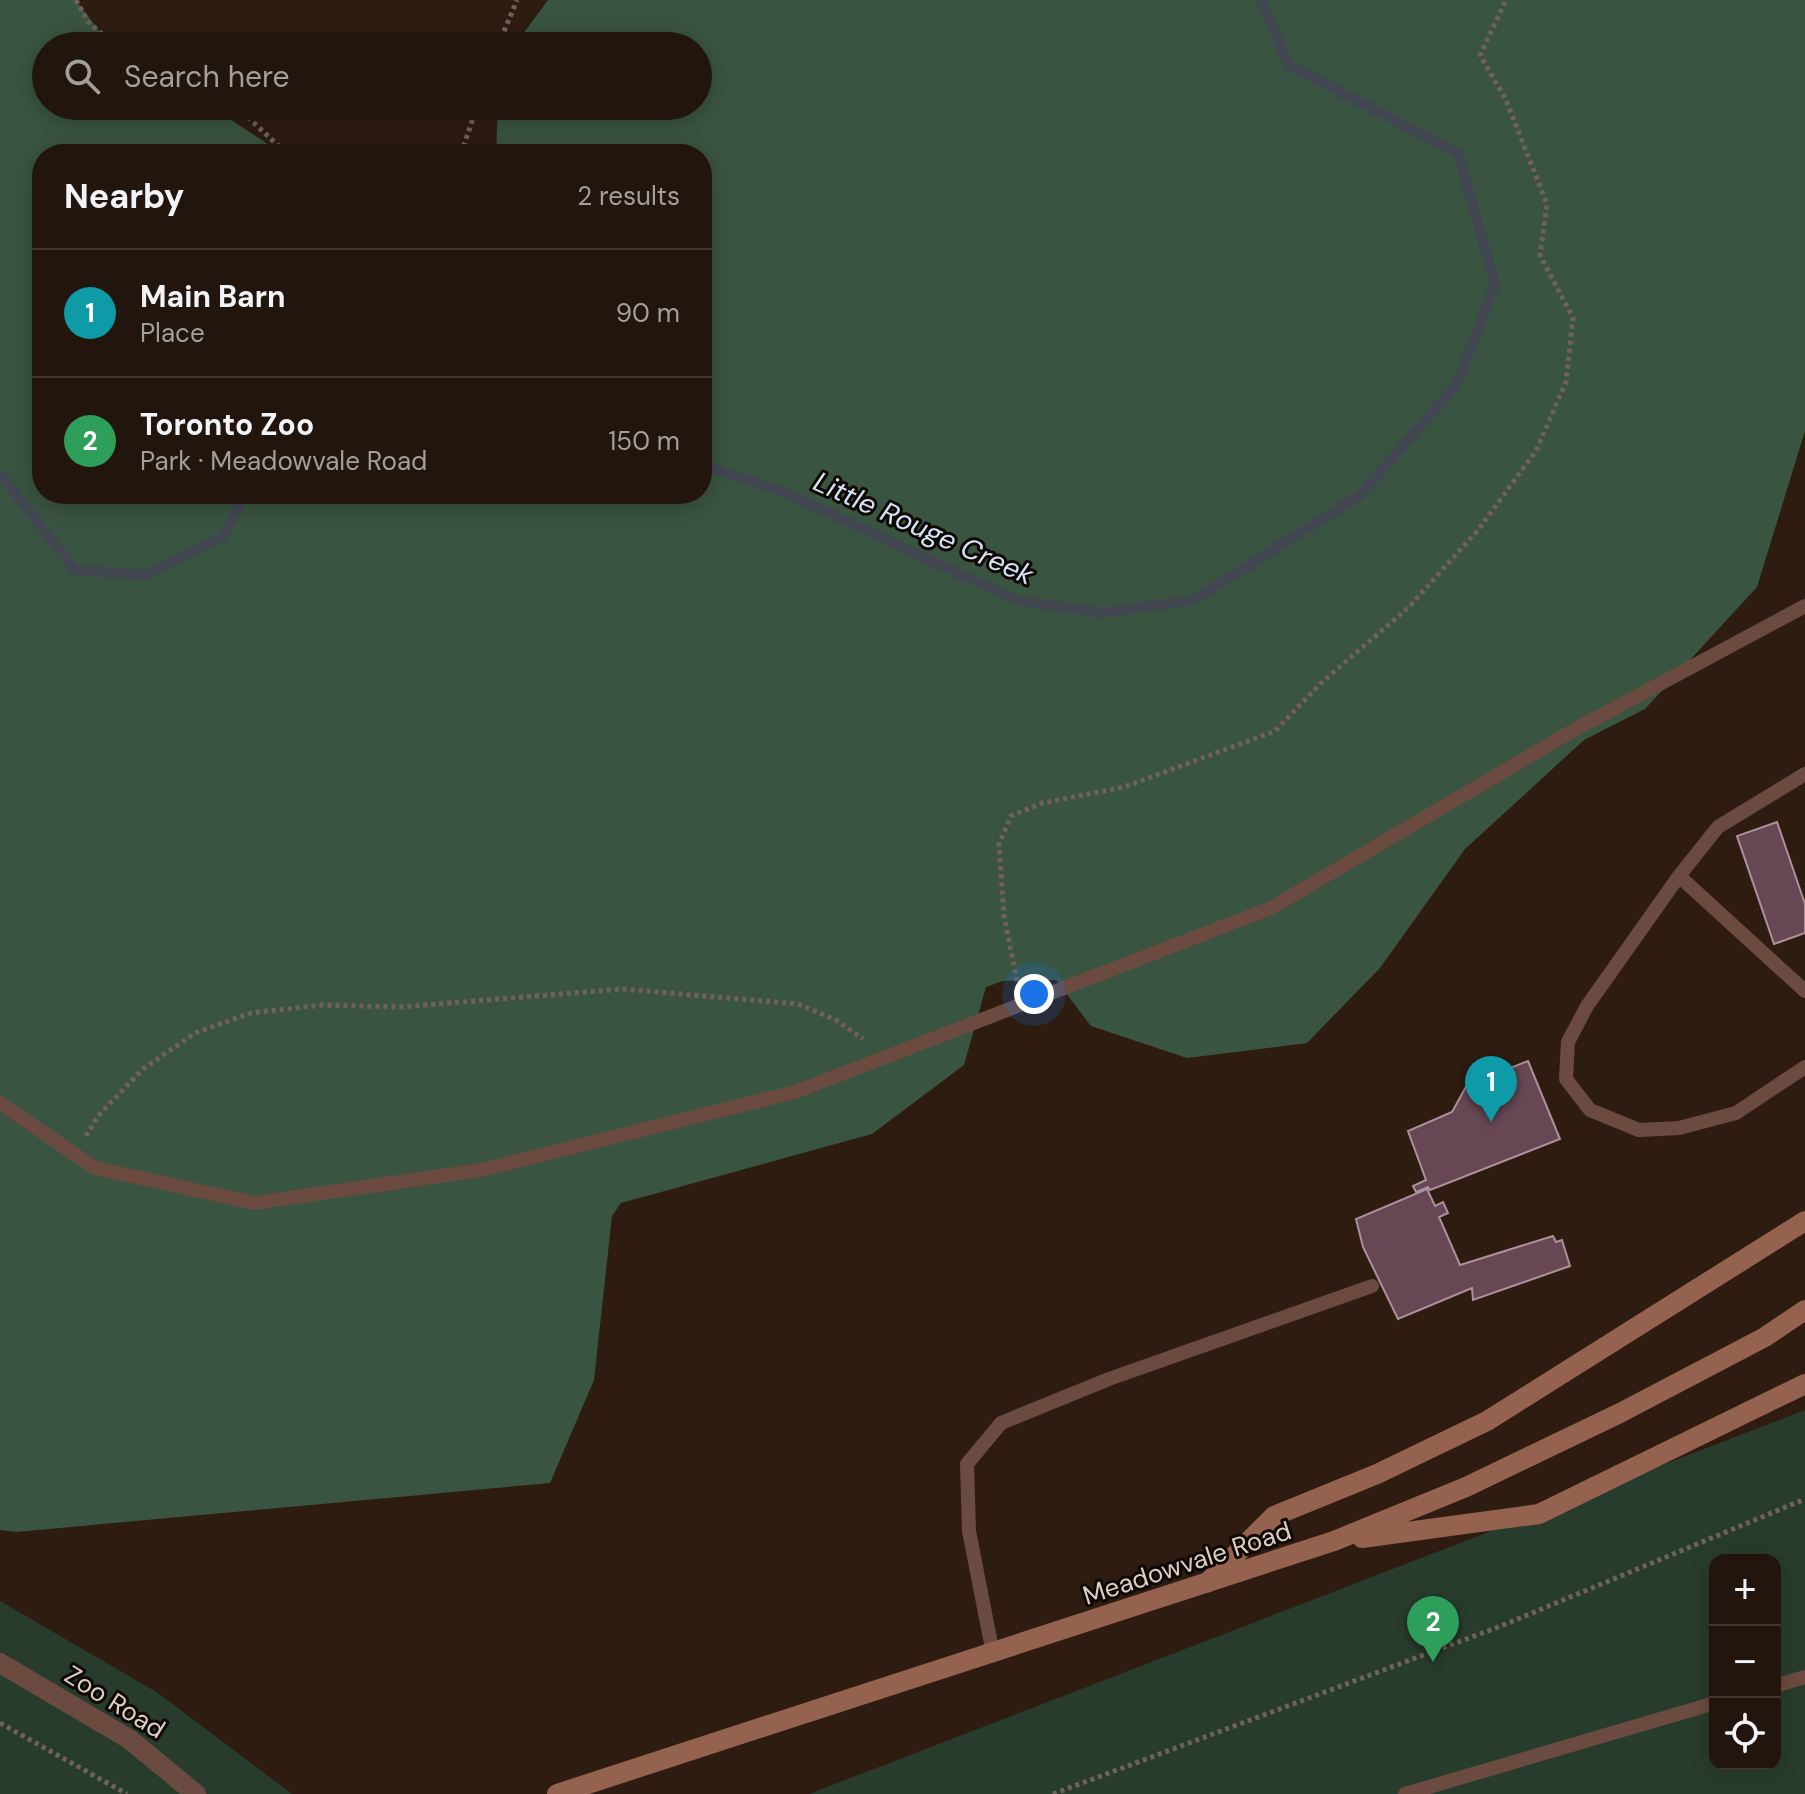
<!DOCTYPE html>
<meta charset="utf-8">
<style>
:root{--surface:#22150d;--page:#2e221b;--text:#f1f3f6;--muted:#a29f9d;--line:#3f342e;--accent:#54cdc8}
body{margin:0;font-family:"DM Sans",sans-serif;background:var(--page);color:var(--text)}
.controls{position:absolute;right:24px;bottom:24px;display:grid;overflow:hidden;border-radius:16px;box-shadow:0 4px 20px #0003}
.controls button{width:72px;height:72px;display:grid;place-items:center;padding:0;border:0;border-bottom:2px solid var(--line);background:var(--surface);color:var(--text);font:40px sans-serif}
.you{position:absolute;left:1034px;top:994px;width:28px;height:28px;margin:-20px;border:6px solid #fff;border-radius:50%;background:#1a73e8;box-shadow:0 0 0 12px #1a73e833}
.badge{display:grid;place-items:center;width:52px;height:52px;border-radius:50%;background:var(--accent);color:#fff;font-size:26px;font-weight:700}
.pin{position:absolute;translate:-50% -66px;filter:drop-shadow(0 2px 4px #0008)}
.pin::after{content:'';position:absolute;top:42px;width:28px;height:24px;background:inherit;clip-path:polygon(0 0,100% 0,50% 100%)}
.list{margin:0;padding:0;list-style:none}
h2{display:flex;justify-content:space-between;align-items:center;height:104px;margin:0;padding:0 32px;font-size:34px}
h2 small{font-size:26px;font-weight:400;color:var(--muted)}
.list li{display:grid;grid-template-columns:52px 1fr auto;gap:24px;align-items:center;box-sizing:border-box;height:128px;padding:0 32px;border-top:2px solid var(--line)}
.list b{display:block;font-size:30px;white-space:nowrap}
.list p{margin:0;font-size:26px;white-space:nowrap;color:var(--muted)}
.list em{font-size:26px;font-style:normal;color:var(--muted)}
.icon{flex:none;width:44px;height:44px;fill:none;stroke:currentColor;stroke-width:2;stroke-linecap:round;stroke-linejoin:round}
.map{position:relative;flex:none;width:1805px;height:1794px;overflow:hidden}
.search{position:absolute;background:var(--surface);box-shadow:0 4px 20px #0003;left:32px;top:32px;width:680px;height:88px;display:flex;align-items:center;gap:20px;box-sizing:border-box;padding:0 28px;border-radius:44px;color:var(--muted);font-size:30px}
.panel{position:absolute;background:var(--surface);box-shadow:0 4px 20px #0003;left:32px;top:144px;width:680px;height:360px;border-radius:32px}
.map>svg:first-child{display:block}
</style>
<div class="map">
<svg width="1805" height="1794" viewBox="0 0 1805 1794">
<rect width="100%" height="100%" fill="#2e1c11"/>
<!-- green -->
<path fill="#283c2d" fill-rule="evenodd" d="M1805 1410V1794H809ZM1715 1560H1775V1764H1715Z
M0 1601 158 1693 292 1794H0Z"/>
<!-- forest -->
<path fill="#395440" d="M0 0H76L103 36 119 46H46V106H210L283 154H42V494H702V154H496L498 106H698V46H514L548 0H1805V431L1757 587 1645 709 1584 740 1465 849 1380 968 1307 1043 1187 1058 1091 1026 1056 980 1003 981 986 987 964 1065 872 1134 621 1203 612 1216 594 1380 550 1483 16 1532 0 1530Z"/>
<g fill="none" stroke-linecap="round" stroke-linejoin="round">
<!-- stream -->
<path stroke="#424651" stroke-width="10" d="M702 465 782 491 1016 600 1101 613 1194 600 1359 496 1457 384 1495 284 1458 153 1289 65 1261 0
M0 474 75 570 146 575 222 537 246 494"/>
</g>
<!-- building -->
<path fill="#674754" stroke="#ac909b" stroke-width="2" d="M1777 822 1805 904V933L1774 944 1737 836Z
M1528 1061 1560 1139 1430 1190 1428 1187 1416 1192 1413 1186 1426 1180 1408 1131 1452 1112 1467 1085Z
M1427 1189 1435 1206 1443 1202 1448 1213 1439 1217 1460 1265 1553 1236 1556 1242 1562 1240 1570 1266 1473 1300 1472 1288 1398 1319 1363 1247 1356 1219Z"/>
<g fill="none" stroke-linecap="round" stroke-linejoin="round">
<!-- path -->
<path stroke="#716158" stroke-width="5" stroke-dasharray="4 4" stroke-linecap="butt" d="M76 0 88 22 116 46
M498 46 517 0
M236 106 287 154
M461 154 477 106
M1017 981 1004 916 999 844 1011 816 1042 803 1124 787 1275 731 1320 684 1409 607 1478 530 1536 451 1566 382 1573 318 1540 255 1547 204 1506 100 1480 55 1506 0
M86 1136 98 1116 143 1069 195 1033 251 1013 322 1005 400 1007 623 989 798 1004 836 1020 863 1039
M0 1723 127 1794
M1053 1794 1501 1626 1805 1499"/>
<!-- lane -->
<path stroke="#6b4b3f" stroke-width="14" d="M1805 774 1718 827 1679 876 1587 1006 1568 1042 1566 1079 1590 1110 1639 1130 1679 1128 1736 1113 1805 1067
M1679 876 1805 991
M0 1103 95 1168 254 1203 481 1170 795 1092 1271 908 1574 730 1805 606
M993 1654 969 1531 967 1464 1001 1423 1109 1379 1372 1286
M1775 1686 1805 1677
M1405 1794 1715 1703"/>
<!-- street -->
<path stroke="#6b4b3f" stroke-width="20" d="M0 1663 129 1739 196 1794"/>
<!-- secondary -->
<path stroke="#95624f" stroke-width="20" d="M1362 1538 1539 1514 1805 1384
M1207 1583 1274 1516 1377 1474 1487 1421 1805 1221
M557 1794 1334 1541 1466 1487 1620 1413 1765 1337 1805 1310"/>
</g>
<g text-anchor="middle" stroke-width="6" stroke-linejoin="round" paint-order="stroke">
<!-- street labels -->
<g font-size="26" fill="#dbcec7" stroke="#100805">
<text transform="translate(1187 1563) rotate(-18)" y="9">Meadowvale Road</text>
<text transform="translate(115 1702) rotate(32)" y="9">Zoo Road</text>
</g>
<!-- water labels -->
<g font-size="28" font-style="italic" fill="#d2e3f5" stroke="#100805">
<text transform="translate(924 528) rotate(24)" y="10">Little Rouge Creek</text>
</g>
</g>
</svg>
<div class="controls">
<button>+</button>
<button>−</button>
<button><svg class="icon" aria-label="locate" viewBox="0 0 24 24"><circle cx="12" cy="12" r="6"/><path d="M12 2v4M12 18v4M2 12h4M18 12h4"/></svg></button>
</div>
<div class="you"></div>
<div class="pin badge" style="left:1491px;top:1122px;background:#0f9aa8">1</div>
<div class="pin badge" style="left:1433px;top:1662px;background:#2e9e5b">2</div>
<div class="search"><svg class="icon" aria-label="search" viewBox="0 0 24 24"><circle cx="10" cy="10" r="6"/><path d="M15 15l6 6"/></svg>Search here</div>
<section class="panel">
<h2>Nearby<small>2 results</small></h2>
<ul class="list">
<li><span class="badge" style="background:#0f9aa8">1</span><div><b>Main Barn</b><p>Place</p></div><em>90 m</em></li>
<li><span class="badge" style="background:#2e9e5b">2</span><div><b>Toronto Zoo</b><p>Park · Meadowvale Road</p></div><em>150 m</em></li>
</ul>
</section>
</div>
